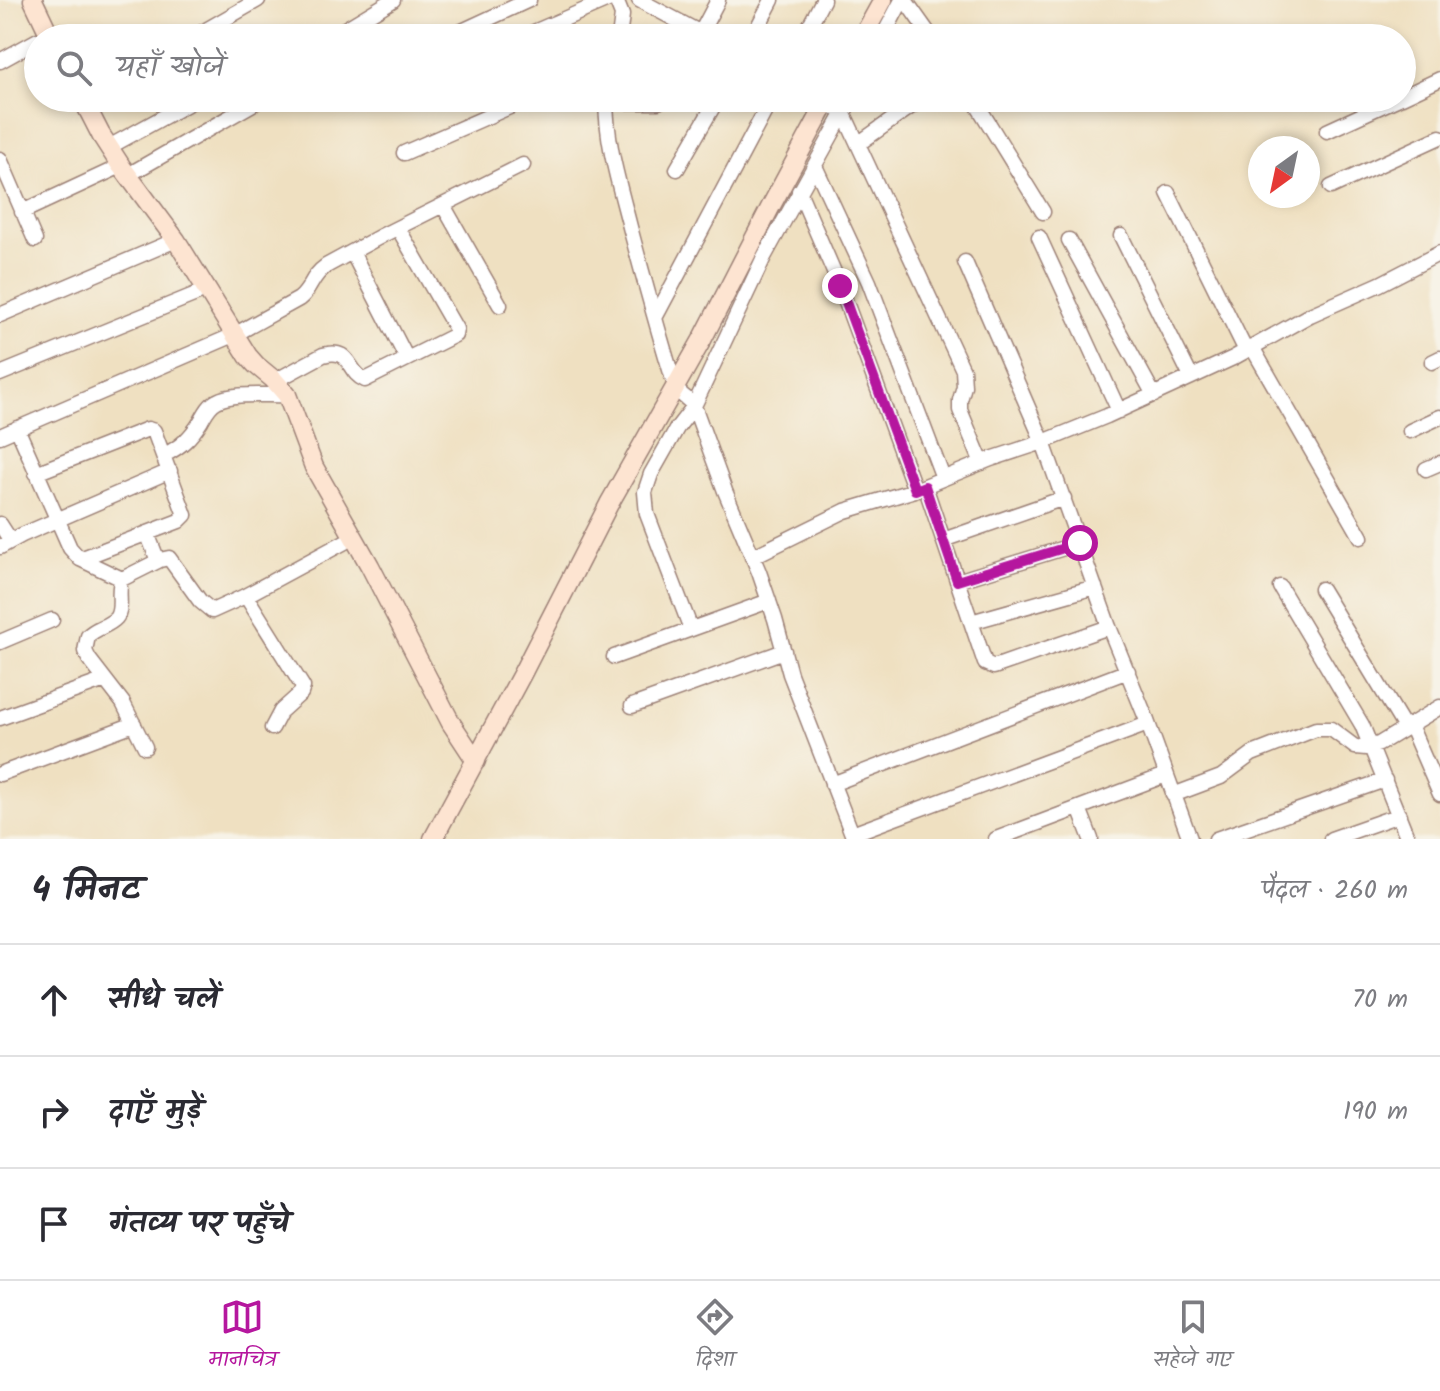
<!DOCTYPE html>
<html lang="hi">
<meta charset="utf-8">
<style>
:root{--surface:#fff;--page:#f7f7f7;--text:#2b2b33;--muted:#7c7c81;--line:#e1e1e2;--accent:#b5179e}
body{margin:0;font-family:Kalam,"Playpen Sans Deva",sans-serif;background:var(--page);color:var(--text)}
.compass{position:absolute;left:1248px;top:136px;width:72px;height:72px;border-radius:50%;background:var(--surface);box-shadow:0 4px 12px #0003;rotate:213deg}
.stop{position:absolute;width:24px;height:24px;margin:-18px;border:6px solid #b5179e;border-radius:50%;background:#fff}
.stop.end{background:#b5179e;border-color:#fff;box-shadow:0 2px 8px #0008}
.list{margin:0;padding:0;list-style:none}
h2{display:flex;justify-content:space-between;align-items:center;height:104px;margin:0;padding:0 32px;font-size:34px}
h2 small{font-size:26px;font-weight:400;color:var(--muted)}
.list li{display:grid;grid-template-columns:52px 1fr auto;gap:24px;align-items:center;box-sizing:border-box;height:112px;padding:0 32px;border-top:2px solid var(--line)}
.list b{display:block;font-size:30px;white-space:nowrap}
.list em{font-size:26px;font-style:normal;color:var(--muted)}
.icon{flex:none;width:44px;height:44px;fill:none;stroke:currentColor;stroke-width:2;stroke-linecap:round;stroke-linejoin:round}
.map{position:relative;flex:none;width:1440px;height:839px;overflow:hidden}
.search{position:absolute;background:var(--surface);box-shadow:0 4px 12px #0003;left:24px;right:24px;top:24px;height:88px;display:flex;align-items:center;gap:20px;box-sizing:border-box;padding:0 28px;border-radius:44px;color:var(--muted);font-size:30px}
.sheet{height:440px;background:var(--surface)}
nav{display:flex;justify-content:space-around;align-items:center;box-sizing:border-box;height:112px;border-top:2px solid var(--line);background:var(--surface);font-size:22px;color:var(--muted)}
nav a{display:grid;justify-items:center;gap:4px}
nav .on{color:var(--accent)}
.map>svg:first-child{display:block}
</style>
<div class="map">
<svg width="1440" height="839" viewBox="0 0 1440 839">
<rect width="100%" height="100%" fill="#f7f3e8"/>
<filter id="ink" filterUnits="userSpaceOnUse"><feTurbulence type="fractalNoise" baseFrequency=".0125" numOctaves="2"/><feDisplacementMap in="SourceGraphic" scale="16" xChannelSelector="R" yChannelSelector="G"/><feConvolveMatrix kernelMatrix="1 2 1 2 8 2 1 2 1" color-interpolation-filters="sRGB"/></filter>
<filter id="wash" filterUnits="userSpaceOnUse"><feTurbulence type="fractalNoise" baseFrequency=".006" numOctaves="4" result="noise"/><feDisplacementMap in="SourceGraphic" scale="32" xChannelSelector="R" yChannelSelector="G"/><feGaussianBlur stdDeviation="1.8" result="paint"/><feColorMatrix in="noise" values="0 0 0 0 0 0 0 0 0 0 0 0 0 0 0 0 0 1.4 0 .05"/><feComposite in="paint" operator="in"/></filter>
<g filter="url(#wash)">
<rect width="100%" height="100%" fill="#efe0c1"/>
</g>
<g filter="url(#ink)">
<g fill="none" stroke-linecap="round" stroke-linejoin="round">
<!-- street casing -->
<g stroke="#9c8076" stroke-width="17">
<path id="street" d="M616 0 622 15 619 38
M639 0 710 38
M905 0 932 38
M192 38 258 0
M330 38 393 0
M447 38 529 0
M520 38 608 0
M698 38 718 0
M752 38 772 0
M803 38 823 0
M882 38 902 0
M0 61 38 40
M1402 97 1440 79
M606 98C606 144 620 187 631 231 645 283 659 335 675 386 679 395 688 398 694 406L725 491 759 572 775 619 790 674 854 839
M822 98 844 114 963 370 964 386 960 400V410L982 463
M973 98 1043 212
M606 102H658L665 98
M1327 131 1399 98
M858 144 923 98
M109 147 198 98
M404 153 530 98
M0 159 35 240
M815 166 869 282 943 478
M677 169 718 98
M128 175 263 98
M1331 187 1440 137
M799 191 840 286 915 490
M1168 193 1246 351
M443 205 500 305
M22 212 121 166
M1121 236 1191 377
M1039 237 1119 411
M1069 240 1154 395
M352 252 407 359
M965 262 1043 442 1109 627 1146 718 1190 839
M0 315 176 240
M655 318 772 98
M1252 347 1361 537
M1432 362 1440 358
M0 374 206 290
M275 381 323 355C352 347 346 372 365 380L455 335 456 329 398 228
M17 428 70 548 80 559 122 579
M1410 431 1440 417
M0 436 234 335 299 299C312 289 310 277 326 266L383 235 523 165
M164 455C181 447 191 437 201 421 205 414 209 405 217 401 233 392 267 396 287 395
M1426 469 1440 463
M36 473 148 429 154 431 185 515 179 521 80 559
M925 486 985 663 994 667 1109 627
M0 524 11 541
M147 533 158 561
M943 540 1064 498
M0 547 22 535 170 471
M752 557 845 511 915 490 991 459 1043 442 1107 416 1233 358 1310 315 1380 284 1440 253
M957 581 1080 543
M1280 587 1362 725 1408 839
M1321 589 1405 728
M246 596 303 687 301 693 281 711 272 728
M971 622 1095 587
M691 629 647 514 645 492 651 474 677 428 694 406 764 257 852 98
M0 642 52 620
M614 657 769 601
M632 706 784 651
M0 718 105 680
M1410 725 1440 794
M145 747 123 703 89 659 85 651 88 636C95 628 109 626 116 618 124 608 116 590 122 579L160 560 169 558 200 601 212 611 243 597 354 537
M0 774 134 724
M832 784 1128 671
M1173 795 1221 777 1252 754 1316 729H1331L1355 747 1366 748 1379 744 1440 707
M1079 808 1091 839
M852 834 1148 724
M996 839 1166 775
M1216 839 1385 780
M1331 839 1399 815"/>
</g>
<!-- secondary casing -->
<g stroke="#9c8076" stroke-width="21">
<path id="secondary" d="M33 0 51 38
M862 38 883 0
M82 98 101 135 121 166 176 240 248 356 256 365 273 379 287 395 314 467 370 566 451 723 476 761
M433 839 522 674 609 504 703 338 771 206 829 98"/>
</g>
<!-- street -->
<use href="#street" stroke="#fff" stroke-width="14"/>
<!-- secondary -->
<use href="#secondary" stroke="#fde4d1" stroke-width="18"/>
</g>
</g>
<g fill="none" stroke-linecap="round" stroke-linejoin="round" filter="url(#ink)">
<!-- route -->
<path stroke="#b5179e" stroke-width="10" d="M840 286 915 490 925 486 957 581 1080 543"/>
</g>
</svg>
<svg class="compass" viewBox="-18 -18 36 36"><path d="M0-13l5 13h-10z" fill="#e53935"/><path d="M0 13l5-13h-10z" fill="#7c7c81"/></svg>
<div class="stop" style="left:1080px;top:543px"></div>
<div class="stop end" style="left:840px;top:286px"></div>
<div class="search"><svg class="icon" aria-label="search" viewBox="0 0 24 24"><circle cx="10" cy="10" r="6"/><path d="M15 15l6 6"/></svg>यहाँ खोजें</div>
</div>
<section class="sheet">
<h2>4 मिनट<small>पैदल · 260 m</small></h2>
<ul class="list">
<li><svg class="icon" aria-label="ahead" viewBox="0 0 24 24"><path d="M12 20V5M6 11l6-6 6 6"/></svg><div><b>सीधे चलें</b></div><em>70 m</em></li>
<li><svg class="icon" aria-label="right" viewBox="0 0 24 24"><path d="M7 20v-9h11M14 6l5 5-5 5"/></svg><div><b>दाएँ मुड़ें</b></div><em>190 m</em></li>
<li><svg class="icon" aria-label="arrive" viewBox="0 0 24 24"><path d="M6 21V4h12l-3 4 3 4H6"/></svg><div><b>गंतव्य पर पहुँचे</b></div></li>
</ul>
</section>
<nav>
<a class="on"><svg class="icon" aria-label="map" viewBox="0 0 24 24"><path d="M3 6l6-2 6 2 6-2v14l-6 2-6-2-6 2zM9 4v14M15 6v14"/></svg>मानचित्र</a>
<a><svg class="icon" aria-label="directions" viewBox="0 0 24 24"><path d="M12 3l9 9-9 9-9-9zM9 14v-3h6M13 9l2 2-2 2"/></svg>दिशा</a>
<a><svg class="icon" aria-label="saved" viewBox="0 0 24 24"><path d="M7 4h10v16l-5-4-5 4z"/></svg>सहेजे गए</a>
</nav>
